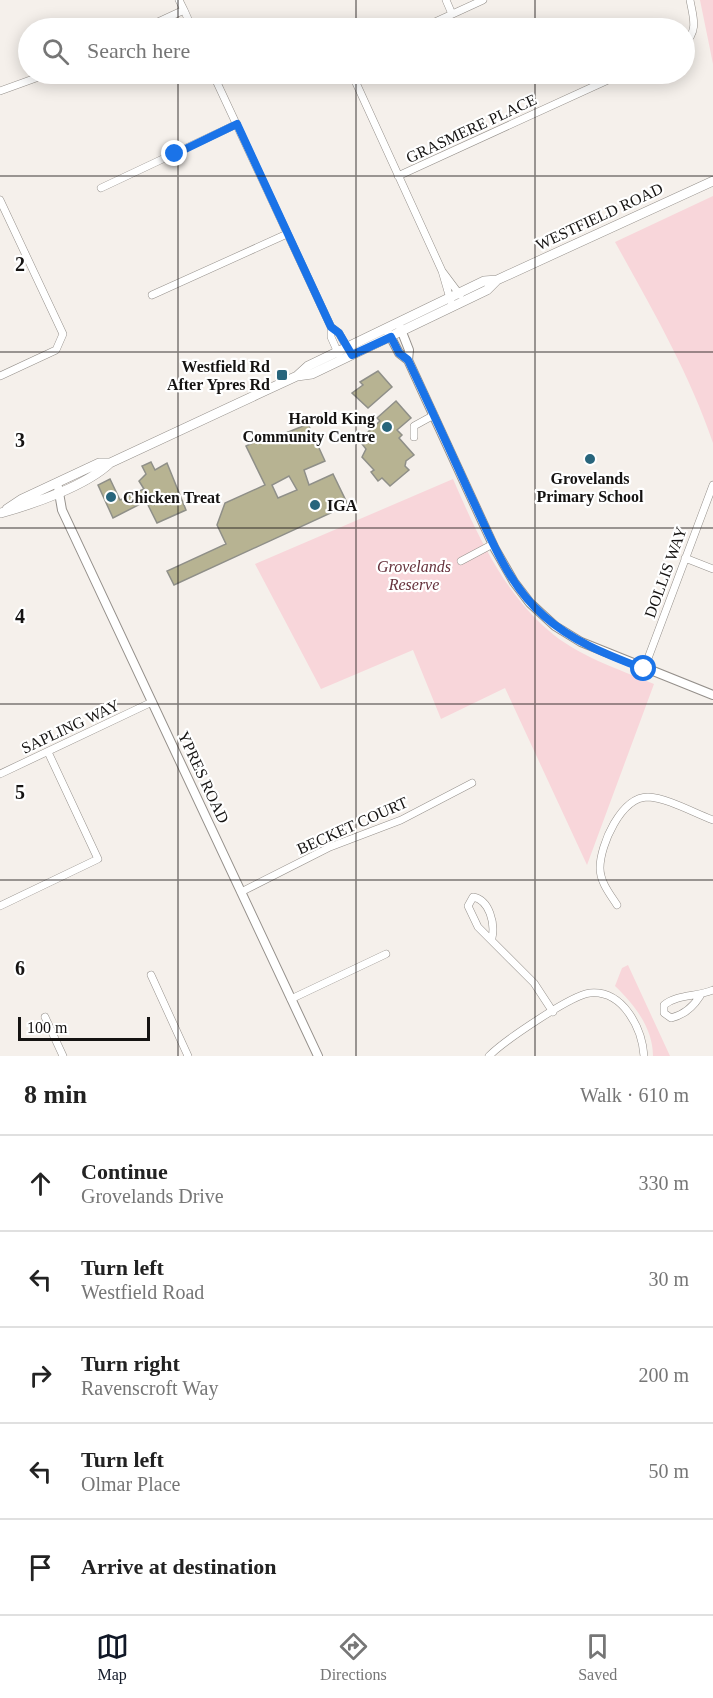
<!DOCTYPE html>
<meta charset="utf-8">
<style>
:root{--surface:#fff;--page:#f6f6f6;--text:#222;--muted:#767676;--line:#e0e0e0;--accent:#111827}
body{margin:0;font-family:"Times New Roman",serif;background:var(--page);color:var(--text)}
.scale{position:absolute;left:18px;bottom:15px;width:132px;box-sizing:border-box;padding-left:6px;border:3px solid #151312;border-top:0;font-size:16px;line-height:21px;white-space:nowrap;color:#151312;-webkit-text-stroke:4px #fff;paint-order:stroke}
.stop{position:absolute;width:18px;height:18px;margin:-14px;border:4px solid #1a73e8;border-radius:50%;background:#fff}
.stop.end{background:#1a73e8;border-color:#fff;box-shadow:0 2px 6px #0008}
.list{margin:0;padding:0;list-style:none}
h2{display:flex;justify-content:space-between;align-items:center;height:78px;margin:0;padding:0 24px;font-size:26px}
h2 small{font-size:20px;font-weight:400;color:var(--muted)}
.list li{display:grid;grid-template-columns:39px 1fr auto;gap:18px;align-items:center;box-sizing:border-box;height:96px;padding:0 24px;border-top:2px solid var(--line)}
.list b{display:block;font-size:22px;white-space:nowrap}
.list p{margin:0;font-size:20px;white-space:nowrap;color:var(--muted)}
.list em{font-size:20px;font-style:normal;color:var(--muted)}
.icon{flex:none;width:33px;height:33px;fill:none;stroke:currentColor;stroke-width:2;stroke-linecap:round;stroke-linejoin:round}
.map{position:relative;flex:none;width:713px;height:1056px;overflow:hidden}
.search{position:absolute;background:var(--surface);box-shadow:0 3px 15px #0003;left:18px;right:18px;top:18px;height:66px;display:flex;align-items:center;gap:15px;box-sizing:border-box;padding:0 21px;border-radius:33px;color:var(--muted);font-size:22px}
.sheet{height:558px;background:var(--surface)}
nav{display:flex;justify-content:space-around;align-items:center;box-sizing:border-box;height:84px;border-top:2px solid var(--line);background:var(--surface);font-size:16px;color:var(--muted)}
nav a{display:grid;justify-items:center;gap:3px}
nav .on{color:var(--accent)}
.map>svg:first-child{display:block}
</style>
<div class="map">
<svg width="713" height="1056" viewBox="0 0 713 1056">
<rect width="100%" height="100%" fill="#f5f0eb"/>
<!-- green -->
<path fill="#f8d6da" d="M700 0H713V64Z
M713 196V443C689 372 651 307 615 242Z
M453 479C477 534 502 590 548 630 577 656 619 669 654 684L587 865 505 688 441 719 413 650 321 689 255 564Z
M628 965 670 1056H653C653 1028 634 1004 615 986L622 968Z"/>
<!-- building -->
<path fill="#b7b392" stroke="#8f8f88" stroke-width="1.5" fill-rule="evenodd" d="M378 371 392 387 368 408 352 393 363 385 360 382Z
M396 401 411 418 397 430 402 435 399 438 414 455 406 461 405 466 409 470 390 486 382 478 378 481 371 472 374 470 362 457 366 449 359 440 380 421 377 418Z
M308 424 325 461 304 470 309 485 333 474 348 505 174 585 167 571 226 544 217 525 225 503 265 485 246 446 273 433 276 437ZM289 476 297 490 278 498 272 485Z
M151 462 155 470 167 463 186 510 157 523 146 501 113 518 98 485 110 479 120 500 144 489 139 481 146 474 142 466Z"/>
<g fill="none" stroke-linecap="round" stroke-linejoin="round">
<!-- minor casing -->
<g stroke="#95908b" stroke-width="8">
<path id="minor" d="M179 0 184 10
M446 0 452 14
M145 28 184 10 192 28
M422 28 483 0
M684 44C699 31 693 17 690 0
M213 74 331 327V337L339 355
M352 74 442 271 451 302
M0 91 47 74
M398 176 621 74
M101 188 237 124
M0 200 63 334 56 350 0 376
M442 271 460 295
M152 295 287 234
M331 327 339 333 349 351
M414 437V426L434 415
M685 558 713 569
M461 561 493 544
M644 669 713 485
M0 774 152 702
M241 892 330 847 401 820 472 783
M617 905C610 894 600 882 600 868 600 845 621 797 648 797 668 798 694 813 713 820
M0 906 98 859 48 752
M492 938C495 924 490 900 473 897L468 906 478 927 534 983 553 1012
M151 975 188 1056
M700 996C693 1007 684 1015 671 1018L664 1013V1005C677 994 698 997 713 990
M291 999 386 954
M45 1017 63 1056
M489 1056C504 1041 571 995 590 993 623 990 642 1028 644 1056"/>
</g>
<!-- tertiary casing -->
<g stroke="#95908b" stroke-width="10">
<path id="tertiary" d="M400 327 409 350 408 360
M388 332 399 353 408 360 495 549 514 582 530 603 555 626 581 642 713 695
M58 487 62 510 318 1056"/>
</g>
<!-- secondary casing -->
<g stroke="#95908b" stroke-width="10">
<path id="secondary" d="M297 376 308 366 484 281 497 280 713 181
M7 509 22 499 99 463H110
M1 513C33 504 86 486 110 463L258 394 297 376 312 374 487 290 497 280"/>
</g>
<!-- minor -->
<use href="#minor" stroke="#fff" stroke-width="7"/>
<!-- tertiary -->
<use href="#tertiary" stroke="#fff" stroke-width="8"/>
<!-- secondary -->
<use href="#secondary" stroke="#fff" stroke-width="9"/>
</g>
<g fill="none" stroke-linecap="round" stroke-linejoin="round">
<!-- route -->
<path stroke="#1a73e8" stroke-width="8" d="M175 154 237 124 331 327 339 333 352 355 391 337 399 353 408 360C429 404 449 448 469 492 490 536 507 584 544 616 573 642 608 655 644 669"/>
</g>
<!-- grid -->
<path fill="none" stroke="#151312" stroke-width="1.5" stroke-opacity="0.55" d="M178 0V28M356 0V28M535 0V28M178 74V1056M356 74V1056M535 74V1056M0 176H713M0 352H713M0 528H713M0 704H713M0 880H713"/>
<!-- markers -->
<g fill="#28657c" stroke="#fff" stroke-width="2">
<rect x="276" y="369" width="12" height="12" rx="3"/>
<circle cx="387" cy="427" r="6"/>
<circle cx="590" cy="459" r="6"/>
<circle cx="111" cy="497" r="6"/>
<circle cx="315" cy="505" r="6"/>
</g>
<g text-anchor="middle" stroke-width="4.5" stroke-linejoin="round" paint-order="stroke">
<!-- street labels -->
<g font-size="16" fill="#151312" stroke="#fff">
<text transform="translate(471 128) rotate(-25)" y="6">GRASMERE PLACE</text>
<text transform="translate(599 216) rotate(-25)" y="6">WESTFIELD ROAD</text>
<text transform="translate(665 572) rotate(-70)" y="6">DOLLIS WAY</text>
<text transform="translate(70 726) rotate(-25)" y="6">SAPLING WAY</text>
<text transform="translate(204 777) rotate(65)" y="6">YPRES ROAD</text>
<text transform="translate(352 825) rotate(-24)" y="6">BECKET COURT</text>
</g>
<!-- poi labels -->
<g font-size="16" font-weight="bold" fill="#151312" stroke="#fff" text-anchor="end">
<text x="270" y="372">Westfield Rd<tspan x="270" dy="18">After Ypres Rd</tspan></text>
<text x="375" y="424">Harold King<tspan x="375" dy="18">Community Centre</tspan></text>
<text x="590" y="484" text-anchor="middle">Grovelands<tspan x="590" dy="18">Primary School</tspan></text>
<text x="123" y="503" text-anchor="start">Chicken Treat</text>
<text x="327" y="511" text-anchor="start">IGA</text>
</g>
<!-- park labels -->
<g font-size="16" font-style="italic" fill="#66323c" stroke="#fff">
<text x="414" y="572">Grovelands<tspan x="414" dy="18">Reserve</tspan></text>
</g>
</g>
<g font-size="20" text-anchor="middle" font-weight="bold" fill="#151312" stroke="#fff" stroke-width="4.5" stroke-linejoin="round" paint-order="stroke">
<text x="20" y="271">2</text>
<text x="20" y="447">3</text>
<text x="20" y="623">4</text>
<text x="20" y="799">5</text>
<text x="20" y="975">6</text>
</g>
</svg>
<div class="scale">100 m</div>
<div class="stop" style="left:644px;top:669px"></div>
<div class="stop end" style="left:175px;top:154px"></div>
<div class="search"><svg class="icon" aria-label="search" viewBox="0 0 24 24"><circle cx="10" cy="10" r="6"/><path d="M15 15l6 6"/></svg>Search here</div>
</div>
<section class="sheet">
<h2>8 min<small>Walk · 610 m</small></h2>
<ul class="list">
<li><svg class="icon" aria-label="ahead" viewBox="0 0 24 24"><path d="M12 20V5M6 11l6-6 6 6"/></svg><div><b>Continue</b><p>Grovelands Drive</p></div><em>330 m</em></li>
<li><svg class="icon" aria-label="left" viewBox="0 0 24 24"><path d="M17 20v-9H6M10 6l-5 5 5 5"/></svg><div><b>Turn left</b><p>Westfield Road</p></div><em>30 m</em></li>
<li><svg class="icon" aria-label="right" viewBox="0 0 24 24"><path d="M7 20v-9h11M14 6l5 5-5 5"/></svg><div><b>Turn right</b><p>Ravenscroft Way</p></div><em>200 m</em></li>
<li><svg class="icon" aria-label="left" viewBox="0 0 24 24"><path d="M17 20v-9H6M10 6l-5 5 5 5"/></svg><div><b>Turn left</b><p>Olmar Place</p></div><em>50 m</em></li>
<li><svg class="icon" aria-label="arrive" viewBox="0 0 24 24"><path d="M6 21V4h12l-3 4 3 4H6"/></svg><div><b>Arrive at destination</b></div></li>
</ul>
</section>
<nav>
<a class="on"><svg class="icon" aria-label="map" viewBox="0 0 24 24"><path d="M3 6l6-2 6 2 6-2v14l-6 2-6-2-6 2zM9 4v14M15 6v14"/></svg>Map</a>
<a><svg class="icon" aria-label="directions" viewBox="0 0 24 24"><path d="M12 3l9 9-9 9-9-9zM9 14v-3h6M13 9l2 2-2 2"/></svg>Directions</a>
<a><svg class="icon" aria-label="saved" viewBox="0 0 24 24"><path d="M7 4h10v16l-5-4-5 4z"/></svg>Saved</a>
</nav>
